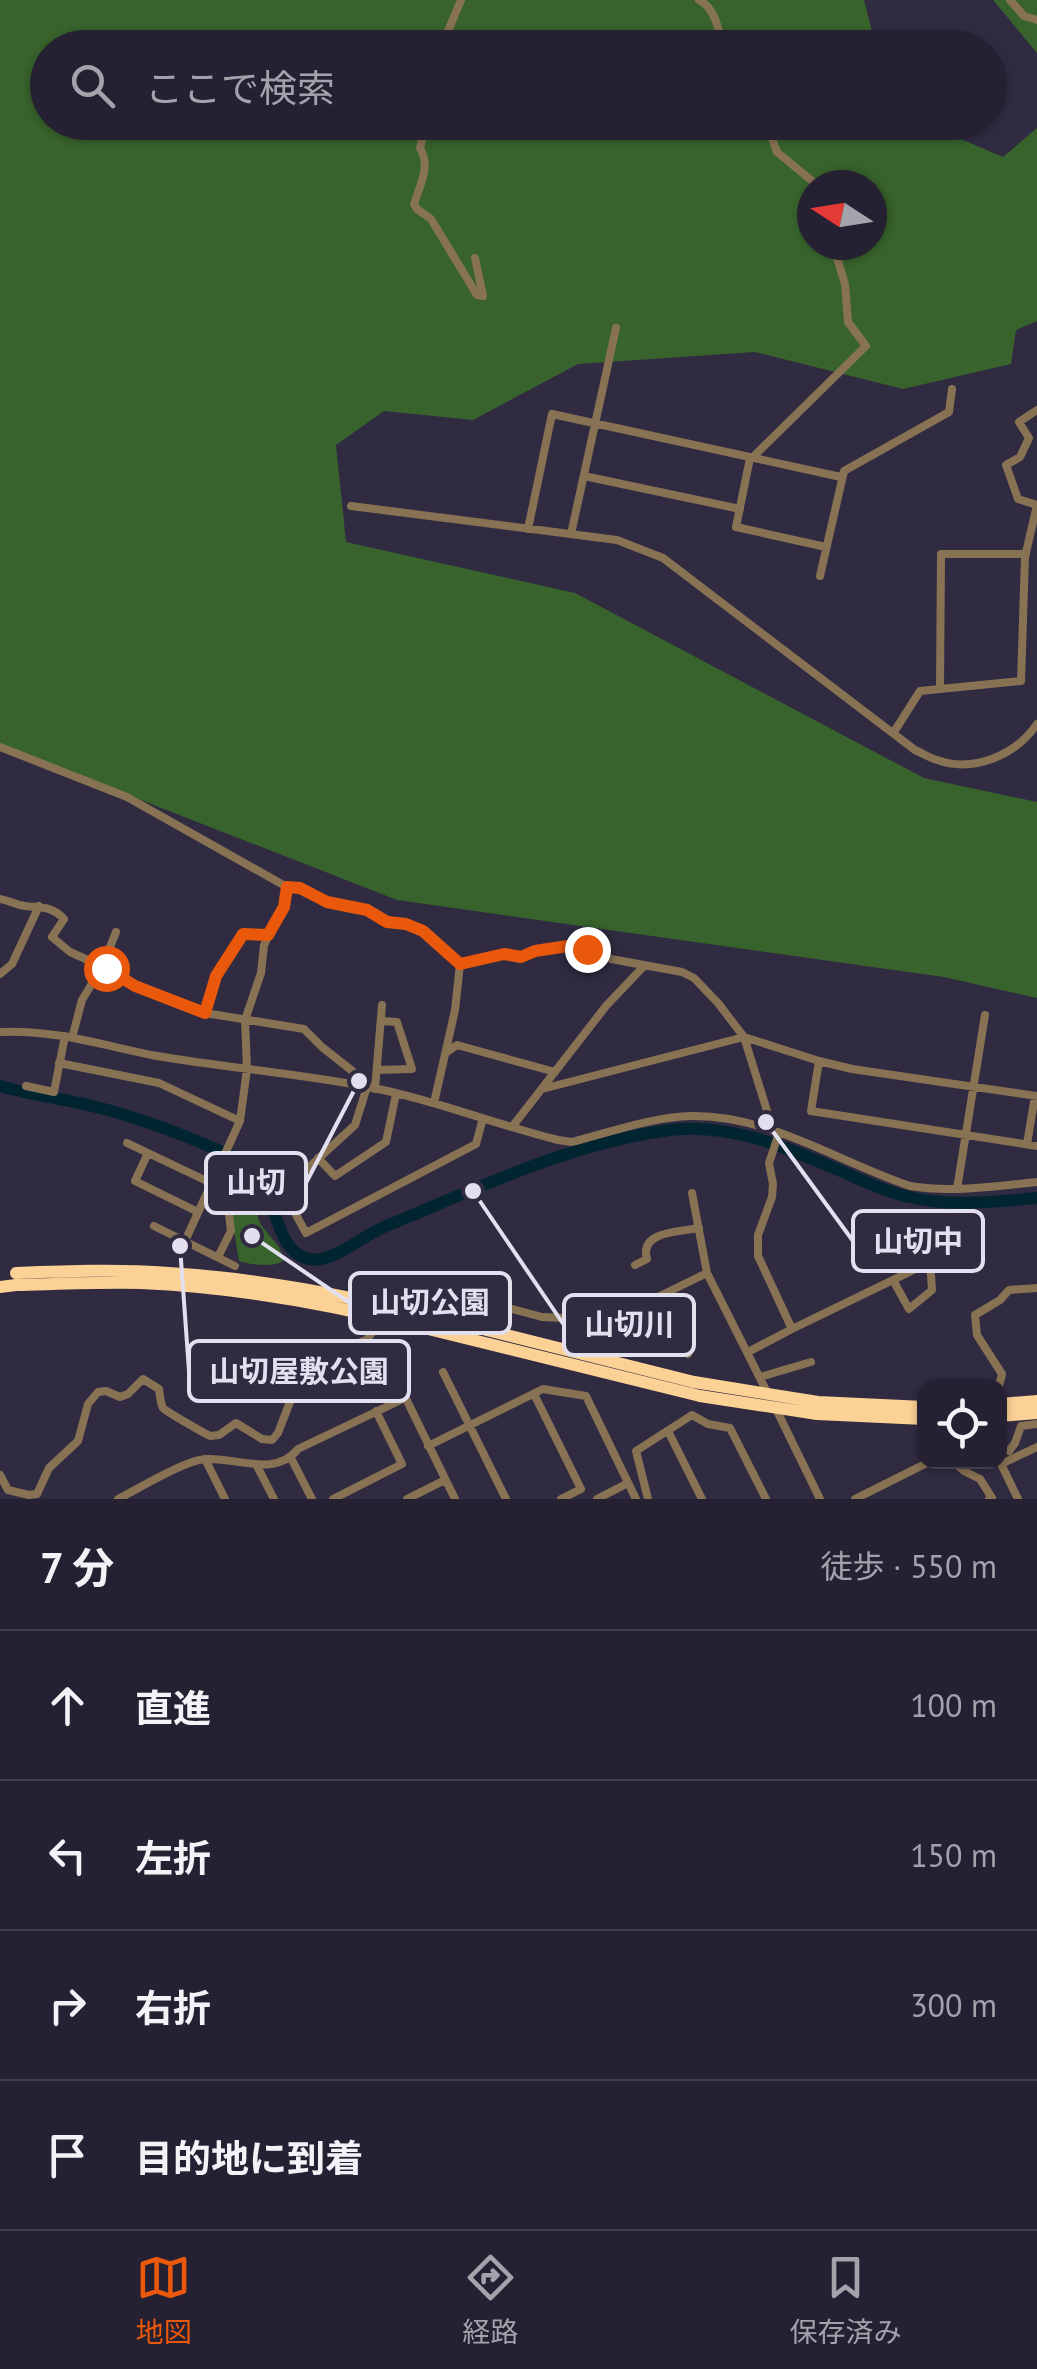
<!DOCTYPE html>
<html lang="ja">
<meta charset="utf-8">
<style>
:root{--surface:#252032;--page:#2d283a;--text:#f1f3f6;--muted:#a3a3ac;--line:#423e4d;--accent:#ea580c}
body{margin:0;font-family:"PT Sans","Noto Sans JP",sans-serif;background:var(--page);color:var(--text)}
.controls{position:absolute;right:30px;bottom:30px;display:grid;overflow:hidden;border-radius:20px;box-shadow:0 2px 8px #0004}
.controls button{width:90px;height:90px;display:grid;place-items:center;padding:0;border:0;border-bottom:2px solid var(--line);background:var(--surface);color:var(--text);font:50px sans-serif}
.compass{position:absolute;left:797px;top:170px;width:90px;height:90px;border-radius:50%;background:var(--surface);box-shadow:0 2px 8px #0004;rotate:282deg}
.stop{position:absolute;width:30px;height:30px;margin:-22px;border:8px solid #ea580c;border-radius:50%;background:#fff}
.stop.end{background:#ea580c;border-color:#fff;box-shadow:0 2px 10px #0008}
.list{margin:0;padding:0;list-style:none}
h2{display:flex;justify-content:space-between;align-items:center;height:130px;margin:0;padding:0 40px;font-size:42px}
h2 small{font-size:32px;font-weight:400;color:var(--muted)}
.list li{display:grid;grid-template-columns:65px 1fr auto;gap:30px;align-items:center;box-sizing:border-box;height:150px;padding:0 40px;border-top:2px solid var(--line)}
.list b{display:block;font-size:38px;white-space:nowrap}
.list em{font-size:32px;font-style:normal;color:var(--muted)}
.icon{flex:none;width:55px;height:55px;fill:none;stroke:currentColor;stroke-width:2;stroke-linecap:round;stroke-linejoin:round}
.map{position:relative;flex:none;width:1037px;height:1499px;overflow:hidden}
.search{position:absolute;background:var(--surface);box-shadow:0 2px 8px #0004;left:30px;right:30px;top:30px;height:110px;display:flex;align-items:center;gap:25px;box-sizing:border-box;padding:0 35px;border-radius:55px;color:var(--muted);font-size:38px}
.sheet{height:730px;background:var(--surface)}
nav{display:flex;justify-content:space-around;align-items:center;box-sizing:border-box;height:140px;border-top:2px solid var(--line);background:var(--surface);font-size:28px;color:var(--muted)}
nav a{display:grid;justify-items:center;gap:5px}
nav .on{color:var(--accent)}
.map>svg:first-child{display:block}
</style>
<div class="map">
<svg width="1037" height="1499" viewBox="0 0 1037 1499">
<rect width="100%" height="100%" fill="#312b42"/>
<!-- green -->
<path fill="#38632c" fill-rule="evenodd" d="M0 0H864L876 47 48 48V122H921L1003 157 1037 128V321L1016 330 1011 364 903 389 755 352 578 364 473 420 384 411 336 445 346 542 575 593 924 778 1037 802V998L944 977 397 900 44 762 0 747ZM812 185H872V245H812Z
M993 0H1037V53Z
M245 1199 252 1202 261 1225 279 1247 284 1260C275 1268 250 1265 239 1261L232 1218 234 1204Z"/>
<g fill="none" stroke-linecap="round" stroke-linejoin="round">
<!-- river -->
<path stroke="#002530" stroke-width="12" d="M0 1086C32 1095 65 1099 96 1107 137 1117 179 1133 218 1150 228 1155 244 1159 252 1166 276 1185 272 1252 309 1259 332 1264 362 1236 384 1227 476 1189 570 1143 670 1130 734 1122 795 1151 852 1176 870 1184 889 1193 909 1197 950 1207 995 1202 1037 1198"/>
<!-- minor -->
<path stroke="#887254" stroke-width="8" d="M699 0C716 9 719 30 722 48
M1010 0 1024 16 1037 20
M441 48 461 0
M435 122 422 140 420 148C431 166 420 185 414 204L417 209 431 219 477 295 483 296 475 258
M766 122 777 152 817 185
M750 458 736 527 826 547
M752 458 866 346 848 322 845 284 833 245
M584 476 740 509
M1037 505 1018 499 1006 465 1020 457 1029 438 1019 422 1037 410
M351 506 617 540 663 558 915 750C922 753 930 758 937 760 974 773 1016 755 1037 724
M528 529 552 414 841 477
M571 534 616 328
M820 576 844 471 949 412 952 389
M940 689 941 554H1026
M894 732 920 691 1021 681 1025 557 1037 505
M0 747 127 797 287 887 300 888 327 902 367 910 387 922 406 924 423 931 460 964
M0 899C8 900 16 905 25 906 41 908 52 906 64 919L52 937 70 952 119 974 135 986 205 1013 304 1029 322 1047 365 1081 367 1087 355 1125 283 1191 306 1233 476 1144 483 1118
M460 964 504 954 521 957 535 951 568 946 587 949 611 959 682 972 694 978 718 1003 744 1037 773 1130
M0 974 12 964 39 906
M205 1013 216 976 243 934 268 935
M0 1032C54 1029 105 1046 157 1056 227 1068 298 1073 368 1087 432 1099 494 1124 558 1140L572 1142C611 1132 651 1117 692 1116 770 1115 838 1162 910 1186 952 1193 995 1186 1037 1182
M72 1038 82 1000 102 967 116 932
M447 1052 457 1045 555 1072
M819 1061 811 1111 1037 1146
M59 1063 159 1083 240 1121
M377 1070 412 1069 397 1022 381 1021
M26 1086 54 1092 65 1036
M375 1089 382 1005
M542 1089 744 1037 819 1061 852 1069 1037 1096
M434 1103 455 1010 460 964
M512 1127 606 1006 644 966
M127 1143 232 1193 229 1214 231 1231 218 1257
M1027 1144 1035 1096
M148 1153 135 1181 198 1212
M318 1158 335 1176 386 1142 396 1094
M957 1189 985 1015
M692 1193 707 1273 769 1396
M154 1226 235 1266
M185 1241 240 1121 247 1069 245 1020 261 973 264 945 284 907 287 887
M635 1265 647 1259C639 1231 679 1232 699 1228
M660 1297 688 1354
M792 1329 930 1262 932 1290 909 1309 893 1280
M748 1352 792 1329 758 1256V1235L772 1197 773 1184 769 1163 779 1133
M392 1370 455 1499
M443 1372 506 1499
M760 1377 811 1362
M999 1386 1002 1374 977 1335 975 1315 1000 1300 1009 1290 1037 1288
M534 1394 581 1489 561 1499
M776 1409 820 1499
M668 1431 702 1499
M428 1446 543 1389 586 1396 636 1499
M1009 1451 1015 1443 1021 1426 1037 1424
M291 1458 312 1499
M205 1459 225 1499
M954 1462 964 1471 980 1479 992 1498 989 1499
M257 1466 274 1499
M0 1475 8 1490 29 1495 37 1494 49 1468 78 1441 88 1404 98 1392 106 1391 120 1397 128 1394 143 1379 159 1389C160 1395 160 1402 163 1408 165 1411 204 1433 210 1436L219 1435 236 1423 262 1439 272 1440 278 1433 295 1389 308 1372 323 1358 366 1340 378 1326 391 1304 399 1300 417 1298 467 1309 494 1304 542 1317 611 1320 707 1273
M118 1499C138 1489 185 1460 206 1459 236 1457 275 1478 298 1449L405 1398
M333 1499 402 1464 376 1411
M407 1499 445 1480
M597 1499 628 1483
M648 1499 636 1451 692 1415 708 1424 730 1428 766 1499
M855 1499 929 1462
M1018 1499 1001 1464 1037 1447"/>
<!-- highway -->
<path stroke="#fcd195" stroke-width="12" d="M0 1287 16 1285
M419 1313 694 1382
M416 1326 700 1396
M1000 1404 1037 1401
M1000 1416 1037 1413"/>
<!-- highway-bridge -->
<path stroke="#fcd195" stroke-width="12" d="M16 1273C67 1271 118 1269 169 1273 254 1278 337 1294 419 1313
M16 1285C57 1284 99 1282 140 1283 233 1287 326 1303 416 1326
M694 1382 818 1402 924 1407
M700 1396 817 1414 924 1419"/>
</g>
<g fill="none" stroke-linecap="round" stroke-linejoin="round">
<!-- route -->
<path stroke="#ea580c" stroke-width="12" d="M106 968 135 986 205 1013 216 976 243 934 268 935 284 907 287 887 300 888 327 902 367 910 387 922 406 924 423 931 460 964 504 954 521 957 535 951 568 946 587 949"/>
</g>
<!-- callouts -->
<path fill="none" stroke="#e2dfee" stroke-width="4" d="M359 1081L306 1183M766 1122L853 1241M252 1236L350 1303M473 1191L564 1325M180 1246L189 1371"/>
<g fill="#e2dfee" stroke="#312b42" stroke-width="4">
<circle cx="359" cy="1081" r="10"/>
<circle cx="766" cy="1122" r="10"/>
<circle cx="252" cy="1236" r="10"/>
<circle cx="473" cy="1191" r="10"/>
<circle cx="180" cy="1246" r="10"/>
</g>
<g fill="#312b42" stroke="#e2dfee" stroke-width="4">
<rect x="206" y="1153" width="100" height="60" rx="10"/>
<rect x="853" y="1211" width="130" height="60" rx="10"/>
<rect x="350" y="1273" width="160" height="60" rx="10"/>
<rect x="564" y="1295" width="130" height="60" rx="10"/>
<rect x="189" y="1341" width="220" height="60" rx="10"/>
</g>
<g font-size="30" text-anchor="middle" font-weight="bold" fill="#e2dfee">
<text x="256" y="1193">山切</text>
<text x="918" y="1252">山切中</text>
<text x="430" y="1313">山切公園</text>
<text x="629" y="1335">山切川</text>
<text x="299" y="1382">山切屋敷公園</text>
</g>
</svg>
<div class="controls">
<button><svg class="icon" aria-label="locate" viewBox="0 0 24 24"><circle cx="12" cy="12" r="6"/><path d="M12 2v4M12 18v4M2 12h4M18 12h4"/></svg></button>
</div>
<svg class="compass" viewBox="-18 -18 36 36"><path d="M0-13l5 13h-10z" fill="#e53935"/><path d="M0 13l5-13h-10z" fill="#a3a3ac"/></svg>
<div class="stop" style="left:106px;top:968px"></div>
<div class="stop end" style="left:587px;top:949px"></div>
<div class="search"><svg class="icon" aria-label="search" viewBox="0 0 24 24"><circle cx="10" cy="10" r="6"/><path d="M15 15l6 6"/></svg>ここで検索</div>
</div>
<section class="sheet">
<h2>7 分<small>徒歩 · 550 m</small></h2>
<ul class="list">
<li><svg class="icon" aria-label="ahead" viewBox="0 0 24 24"><path d="M12 20V5M6 11l6-6 6 6"/></svg><div><b>直進</b></div><em>100 m</em></li>
<li><svg class="icon" aria-label="left" viewBox="0 0 24 24"><path d="M17 20v-9H6M10 6l-5 5 5 5"/></svg><div><b>左折</b></div><em>150 m</em></li>
<li><svg class="icon" aria-label="right" viewBox="0 0 24 24"><path d="M7 20v-9h11M14 6l5 5-5 5"/></svg><div><b>右折</b></div><em>300 m</em></li>
<li><svg class="icon" aria-label="arrive" viewBox="0 0 24 24"><path d="M6 21V4h12l-3 4 3 4H6"/></svg><div><b>目的地に到着</b></div></li>
</ul>
</section>
<nav>
<a class="on"><svg class="icon" aria-label="map" viewBox="0 0 24 24"><path d="M3 6l6-2 6 2 6-2v14l-6 2-6-2-6 2zM9 4v14M15 6v14"/></svg>地図</a>
<a><svg class="icon" aria-label="directions" viewBox="0 0 24 24"><path d="M12 3l9 9-9 9-9-9zM9 14v-3h6M13 9l2 2-2 2"/></svg>経路</a>
<a><svg class="icon" aria-label="saved" viewBox="0 0 24 24"><path d="M7 4h10v16l-5-4-5 4z"/></svg>保存済み</a>
</nav>
